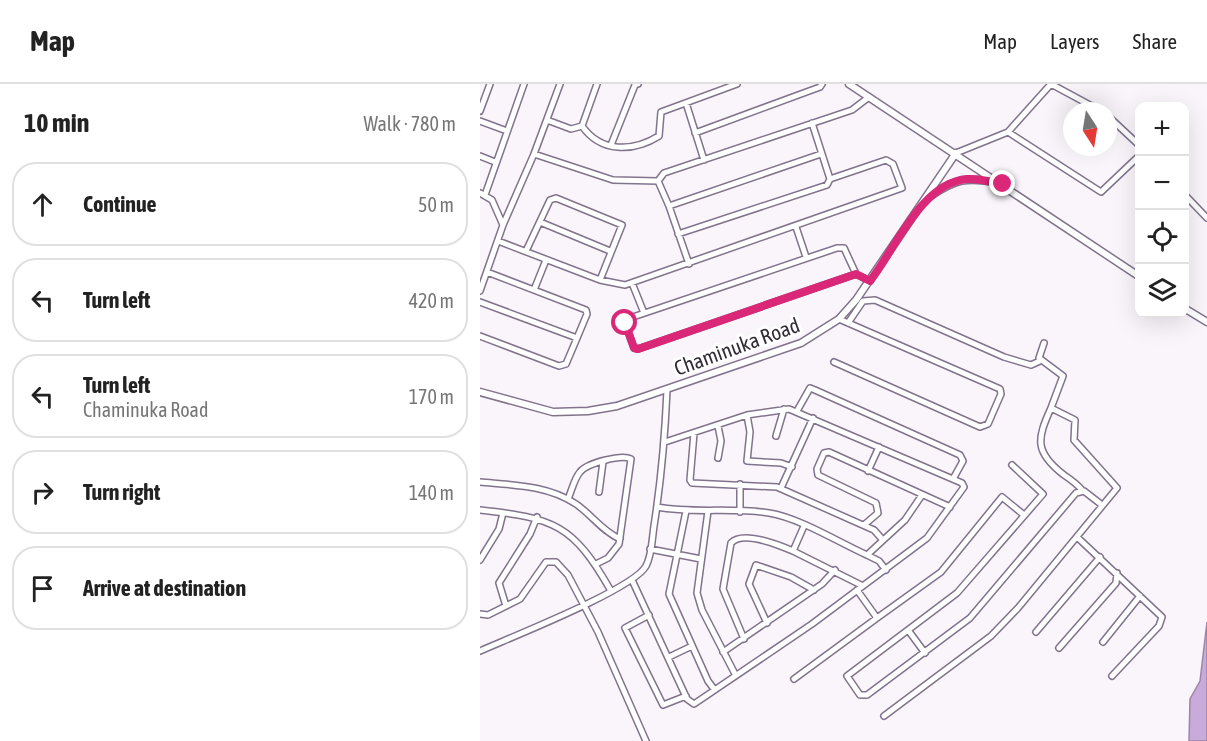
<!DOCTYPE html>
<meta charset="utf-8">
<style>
:root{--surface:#fff;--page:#f6f6f6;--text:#222;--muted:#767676;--line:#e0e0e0}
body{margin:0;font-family:"Asap Condensed",sans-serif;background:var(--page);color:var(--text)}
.controls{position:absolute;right:18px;top:18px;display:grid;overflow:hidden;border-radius:12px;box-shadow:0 6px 24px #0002}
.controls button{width:54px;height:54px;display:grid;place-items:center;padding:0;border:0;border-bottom:2px solid var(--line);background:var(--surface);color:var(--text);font:30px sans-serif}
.compass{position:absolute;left:583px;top:18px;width:54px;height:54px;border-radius:50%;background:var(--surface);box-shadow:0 6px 24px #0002;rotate:168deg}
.stop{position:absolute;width:18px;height:18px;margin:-14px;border:4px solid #db2777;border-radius:50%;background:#fff}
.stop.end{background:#db2777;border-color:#fff;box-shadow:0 2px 6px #0008}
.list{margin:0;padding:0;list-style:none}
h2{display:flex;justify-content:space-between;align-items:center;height:78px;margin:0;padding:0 24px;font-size:26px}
h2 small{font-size:20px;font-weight:400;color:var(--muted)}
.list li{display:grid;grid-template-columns:39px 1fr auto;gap:18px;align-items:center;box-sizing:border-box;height:84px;margin:0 12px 12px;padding:0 12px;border:2px solid var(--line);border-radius:24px}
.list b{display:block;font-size:22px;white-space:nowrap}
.list p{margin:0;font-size:20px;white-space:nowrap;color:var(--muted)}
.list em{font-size:20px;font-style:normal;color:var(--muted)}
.icon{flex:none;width:33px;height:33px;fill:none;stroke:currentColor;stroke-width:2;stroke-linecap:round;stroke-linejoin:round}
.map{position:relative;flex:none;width:727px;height:657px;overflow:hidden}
header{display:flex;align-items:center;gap:36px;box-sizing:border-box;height:84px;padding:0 30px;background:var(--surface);border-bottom:2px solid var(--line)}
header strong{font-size:28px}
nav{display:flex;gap:33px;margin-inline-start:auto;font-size:21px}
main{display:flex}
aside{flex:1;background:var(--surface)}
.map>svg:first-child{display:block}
</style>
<header>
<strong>Map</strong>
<nav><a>Map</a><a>Layers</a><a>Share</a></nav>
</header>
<main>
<aside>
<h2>10 min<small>Walk · 780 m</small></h2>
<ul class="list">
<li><svg class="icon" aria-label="ahead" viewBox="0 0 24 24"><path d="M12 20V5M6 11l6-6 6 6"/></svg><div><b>Continue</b></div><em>50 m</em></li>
<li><svg class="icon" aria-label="left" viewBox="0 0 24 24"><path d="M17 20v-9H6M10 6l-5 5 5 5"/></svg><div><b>Turn left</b></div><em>420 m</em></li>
<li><svg class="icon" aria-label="left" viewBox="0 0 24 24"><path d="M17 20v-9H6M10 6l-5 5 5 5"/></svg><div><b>Turn left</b><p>Chaminuka Road</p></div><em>170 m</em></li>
<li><svg class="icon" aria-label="right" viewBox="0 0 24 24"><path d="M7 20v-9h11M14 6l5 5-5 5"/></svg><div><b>Turn right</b></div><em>140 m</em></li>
<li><svg class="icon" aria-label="arrive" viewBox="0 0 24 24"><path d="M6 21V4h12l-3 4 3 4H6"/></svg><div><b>Arrive at destination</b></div></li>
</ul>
</aside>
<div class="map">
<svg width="727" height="657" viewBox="0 0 727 657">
<rect width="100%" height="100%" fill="#f9f5fb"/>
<!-- water -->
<path fill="#c9abdb" stroke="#9c85aa" stroke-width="1.5" d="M727 538V657H709L710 615 720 597Z"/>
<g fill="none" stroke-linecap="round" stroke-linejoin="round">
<!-- minor casing -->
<g stroke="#82738c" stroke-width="8">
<path id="minor" d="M571 0 621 27
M206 19 224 76
M0 27 10 0
M628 32 660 62
M67 36 91 45 102 42C121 69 153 68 179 52L181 28 257 0
M0 37 27 47
M102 42 117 0
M528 48 621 108 660 71
M215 49 340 3 342 0
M131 61 155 1 158 0
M476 69 528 48 571 0
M54 70 80 0
M0 72 15 78
M0 109 12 116 23 141 0 207
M704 110 727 134
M5 111 44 0
M189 122 341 70
M60 138 130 167
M23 141 54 70 133 96 178 97
M316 143 326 173
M198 150 347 101 350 95 332 39
M18 157 120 196 145 201 422 104 413 80 406 76 350 95
M46 167 70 116 76 114 142 141 120 196
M209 180 189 122 178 97 184 89 372 26 389 13
M376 190 158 265 154 264 145 239 147 235 357 164H364L376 190 390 197
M152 199 164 229
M54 206 66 176
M0 218 97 254 107 230 106 226 7 188
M368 239 383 217 395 216 524 273 551 281 562 276
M0 252 79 282 86 280 97 254
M354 278 500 343 508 340 521 310 520 305 359 235
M571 324C557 355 554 368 584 391 590 395 597 400 602 406
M317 327 330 304 335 306 480 371 483 377 473 395
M267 331 270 348 267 377 301 379 312 383
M238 342 241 357 238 374
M214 349 210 396 212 399 297 403 394 446 402 455
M296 352 304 325
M532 381 563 410 477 509 367 592 380 611H387L490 534 596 409 604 407 622 421
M388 387 399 363
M0 398C32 401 68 401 96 420 112 431 122 447 140 455
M260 400V428
M301 404 333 334
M119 408 123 378
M88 415C92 406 94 395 100 388 107 379 142 370 151 375L139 460 128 474 116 480
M177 423C214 430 252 423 289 429 320 434 358 458 387 471L399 477 406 486
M0 426C74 434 93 440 131 507
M206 427 189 510 228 597 234 605
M228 427 217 509 222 526 255 590
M384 441 398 429 396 419 338 391 337 385 344 369 349 368 470 423
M597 453 682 533 679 542 632 592
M170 465 221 475
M313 467 383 502
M387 471 425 436 442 411
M0 476 19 445 23 429
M152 496 207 615 214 620 332 540 447 454 484 403 482 399 309 325 267 331 185 358
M377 506 397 534 461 488 522 413 544 431
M26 522 19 499 50 450 57 433
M0 530 8 531 40 515 66 478H76L88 491 118 548 166 657
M169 531 145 544 183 621 206 612
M287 539 269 500 276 481 311 493 334 506
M428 546 445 569
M556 548 620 473
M264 555 243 505 251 459C263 446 299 461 313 467L324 442
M623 558 660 512
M579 564 636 499 637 489
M0 567C29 554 154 505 166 482 172 471 172 455 174 442 181 397 185 352 187 306
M243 568 342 500 355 486
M189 573 212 562
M314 595 397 534
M404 632 511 552 538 524 637 404 594 356 595 336 571 324 583 292 559 274 564 259"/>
</g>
<!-- major casing -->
<g stroke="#82738c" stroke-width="9">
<path id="major" d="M369 0 660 193
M449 113C475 95 487 92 518 99
M704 224 727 238
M0 308 73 328 108 327 137 322 321 259 359 235 376 216 476 69"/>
</g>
<!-- minor -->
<use href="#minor" stroke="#fff" stroke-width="5"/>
<!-- major -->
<use href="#major" stroke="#fff" stroke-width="6"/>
</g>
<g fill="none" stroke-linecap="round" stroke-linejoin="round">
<!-- route -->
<path stroke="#db2777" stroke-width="8" d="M145 239 154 264 158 265 376 190 390 197C416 164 441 99 487 95 499 94 511 98 523 100"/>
</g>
<g text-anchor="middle" stroke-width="6" stroke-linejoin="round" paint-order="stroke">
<!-- street labels -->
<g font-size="21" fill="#332c37" stroke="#fff">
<text transform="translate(257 263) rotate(-20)" y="7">Chaminuka Road</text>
</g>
</g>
</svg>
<div class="controls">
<button>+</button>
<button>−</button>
<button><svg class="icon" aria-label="locate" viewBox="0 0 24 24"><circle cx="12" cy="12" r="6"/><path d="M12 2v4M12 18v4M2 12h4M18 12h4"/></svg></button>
<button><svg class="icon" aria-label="layers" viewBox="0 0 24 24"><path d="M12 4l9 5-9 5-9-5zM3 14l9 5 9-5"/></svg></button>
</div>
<svg class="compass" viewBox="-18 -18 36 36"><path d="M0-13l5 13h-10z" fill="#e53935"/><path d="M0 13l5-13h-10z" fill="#767676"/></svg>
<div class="stop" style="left:145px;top:239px"></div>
<div class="stop end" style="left:523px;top:100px"></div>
</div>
</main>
